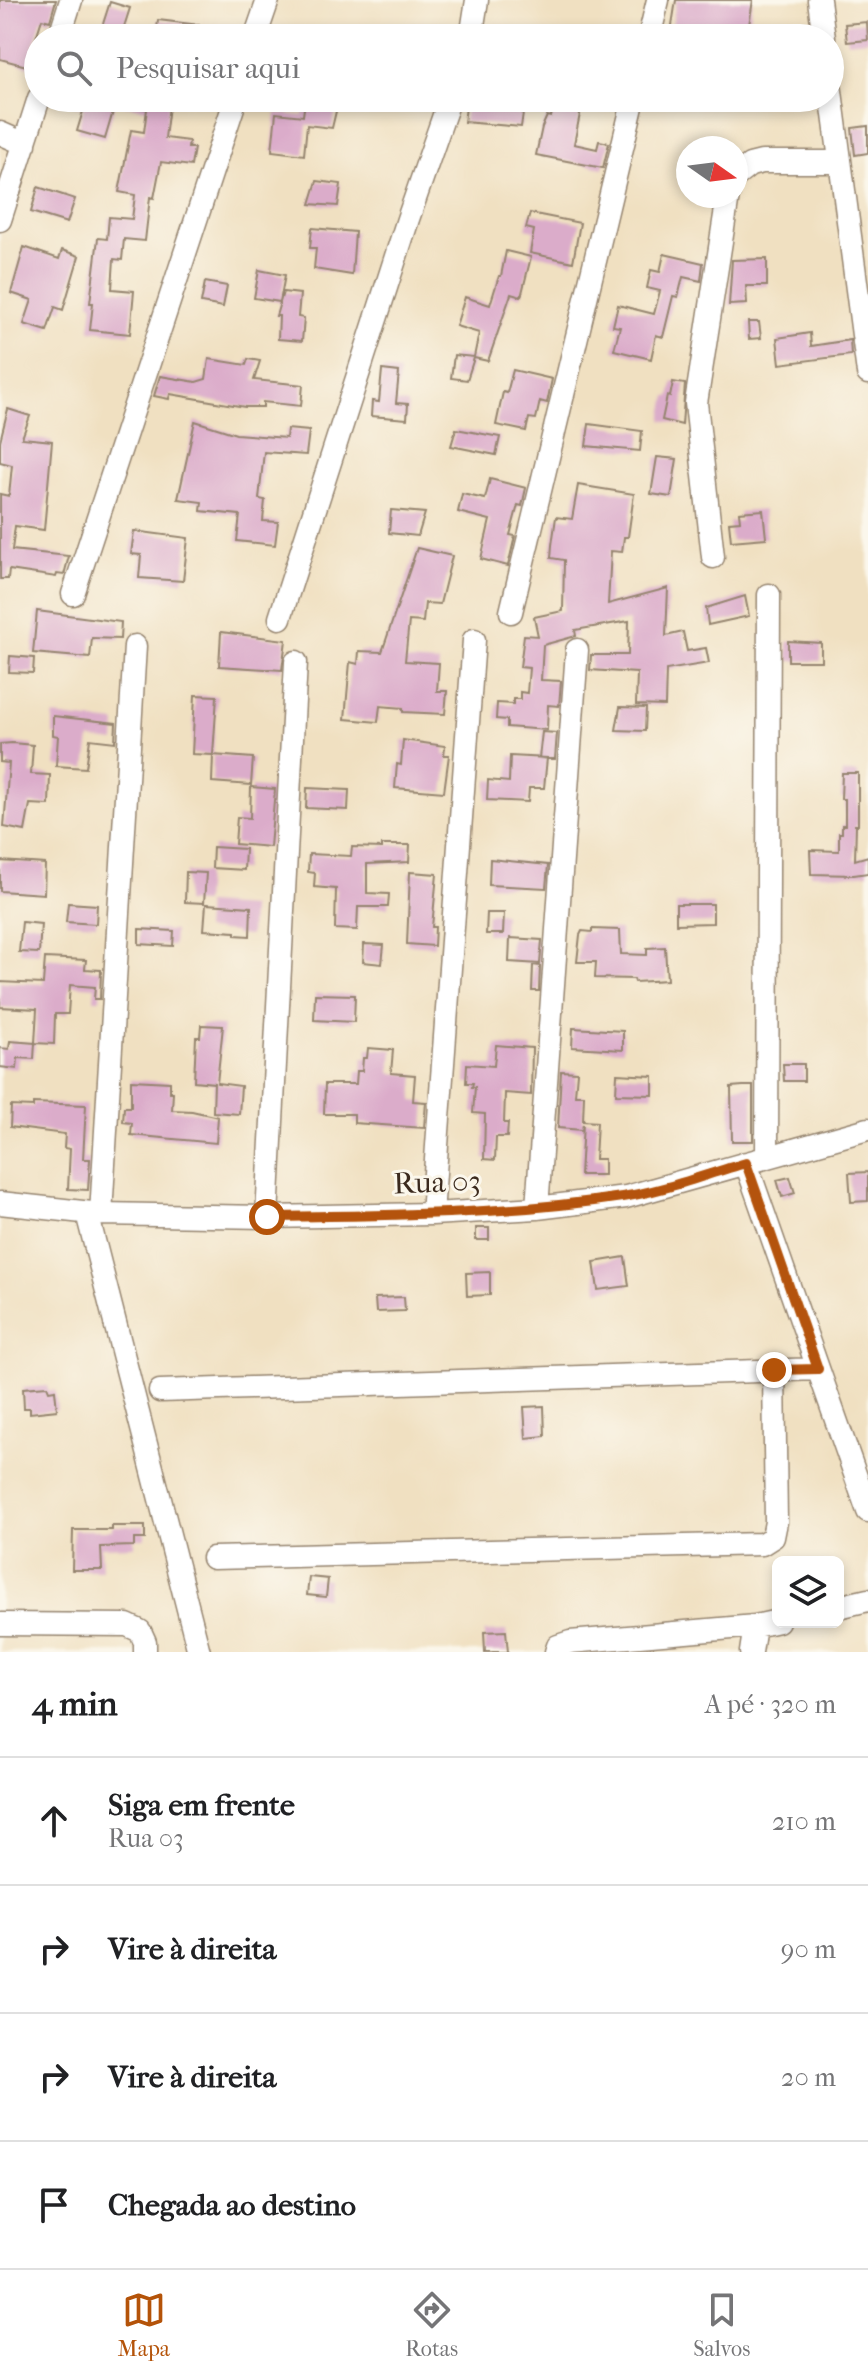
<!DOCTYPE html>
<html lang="pt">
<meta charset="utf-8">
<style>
:root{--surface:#fff;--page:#f6f6f6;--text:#202124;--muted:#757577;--line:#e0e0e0;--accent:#b45309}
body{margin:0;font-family:"IM FELL French Canon",serif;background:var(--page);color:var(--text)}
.controls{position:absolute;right:24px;bottom:24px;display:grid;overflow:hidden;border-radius:12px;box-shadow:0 4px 12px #0003}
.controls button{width:72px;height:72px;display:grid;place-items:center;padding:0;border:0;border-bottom:2px solid var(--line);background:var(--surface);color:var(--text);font:40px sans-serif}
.compass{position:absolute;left:676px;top:136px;width:72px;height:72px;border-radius:50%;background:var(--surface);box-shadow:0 4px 12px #0003;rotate:104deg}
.stop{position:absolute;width:24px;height:24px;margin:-18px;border:6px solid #b45309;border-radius:50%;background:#fff}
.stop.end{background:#b45309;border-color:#fff;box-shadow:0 2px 8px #0008}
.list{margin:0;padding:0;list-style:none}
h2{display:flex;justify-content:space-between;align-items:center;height:104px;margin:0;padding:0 32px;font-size:34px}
h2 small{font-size:26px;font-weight:400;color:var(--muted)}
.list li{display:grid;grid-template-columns:52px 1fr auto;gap:24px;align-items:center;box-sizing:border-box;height:128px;padding:0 32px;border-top:2px solid var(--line)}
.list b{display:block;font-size:30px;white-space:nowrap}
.list p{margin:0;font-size:26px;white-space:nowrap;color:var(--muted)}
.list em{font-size:26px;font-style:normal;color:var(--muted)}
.icon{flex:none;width:44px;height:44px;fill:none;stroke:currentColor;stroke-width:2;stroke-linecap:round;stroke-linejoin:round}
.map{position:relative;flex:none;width:868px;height:1652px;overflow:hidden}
.search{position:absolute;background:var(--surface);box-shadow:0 4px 12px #0003;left:24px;right:24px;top:24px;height:88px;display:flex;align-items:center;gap:20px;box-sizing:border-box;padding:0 28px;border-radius:44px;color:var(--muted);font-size:30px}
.sheet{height:616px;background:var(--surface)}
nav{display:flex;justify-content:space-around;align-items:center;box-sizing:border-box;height:112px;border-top:2px solid var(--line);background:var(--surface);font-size:22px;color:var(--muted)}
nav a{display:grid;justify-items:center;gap:4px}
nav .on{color:var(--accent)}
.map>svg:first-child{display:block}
</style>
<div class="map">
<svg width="868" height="1652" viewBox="0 0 868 1652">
<rect width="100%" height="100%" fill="#fbf7ec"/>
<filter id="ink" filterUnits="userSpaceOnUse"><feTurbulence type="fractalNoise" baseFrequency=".0125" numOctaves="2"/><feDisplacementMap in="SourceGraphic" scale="16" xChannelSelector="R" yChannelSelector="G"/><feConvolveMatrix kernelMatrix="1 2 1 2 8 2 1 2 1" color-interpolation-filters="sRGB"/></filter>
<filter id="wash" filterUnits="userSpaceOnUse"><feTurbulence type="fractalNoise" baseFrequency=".006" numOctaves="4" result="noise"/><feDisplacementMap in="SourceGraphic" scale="32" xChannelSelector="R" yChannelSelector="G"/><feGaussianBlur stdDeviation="1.8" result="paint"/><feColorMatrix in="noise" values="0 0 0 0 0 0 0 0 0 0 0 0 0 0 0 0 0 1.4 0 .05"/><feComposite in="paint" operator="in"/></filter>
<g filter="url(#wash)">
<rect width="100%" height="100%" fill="#f0e0c1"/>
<g id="blocks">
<!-- building -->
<path fill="#dbacca" d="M0 0H56L50 21 42 19 33 47 38 49 34 68 0 59Z
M676 0H753L747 38H670Z
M110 2 130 8 122 33 102 27Z
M158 20 199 25 198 38H156Z
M867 22 868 40 847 42 845 24Z
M60 98H117L105 139 77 131 84 108 60 101Z
M124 98H170L165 138 189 141 188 148H194L191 166 161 162 154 198 150 197 145 241 124 239 122 260 114 259 112 289 134 291 130 334 90 330 93 303H90L98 238 107 239 109 217 132 219 135 195 119 192 131 130 144 132 147 109 123 105Z
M305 101 337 107 332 128 307 125 304 155 272 151 276 113 303 116Z
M479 102 524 107 521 127 464 122 466 107 478 108Z
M554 103 581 109 574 144 597 149 599 141 609 143 603 168 536 155 542 127 547 116 551 117Z
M868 126V153L855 155 852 128Z
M317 181 341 184 338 206 310 204Z
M38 187 75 199 67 223 31 212Z
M530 213 580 223 573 262 530 253 534 230 526 228Z
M312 228 355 232 352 275 314 269 316 248H310Z
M24 247 59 259 62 250 79 256 63 310 55 307 47 331 24 324 32 300 11 293Z
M506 251 531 257 521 297 511 294 488 361 474 358 467 380 451 378 454 355 474 357 479 333 456 326 465 297 490 305 499 276H501Z
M664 254 703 263 701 281 683 277 678 297 673 296 663 337 656 335 651 359 614 350 620 327 613 326 618 305 654 314 660 291 647 288 651 270 660 272Z
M767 259V286H746L747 304 729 305 732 260Z
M259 270 285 275 280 302 254 298Z
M205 282 227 286 223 307 201 303Z
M283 292 300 294 298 317 304 318 302 341 278 339 279 316H276Z
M748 322H759L761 338 749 339Z
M810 333 811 346 850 340 851 355 780 364 777 338Z
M209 359 246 365 248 359 260 361 254 380 303 385 301 406 263 402V407H245L170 394 169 399 154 396 160 376 196 382 206 379Z
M382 370 399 372 396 403 408 404 407 419 371 416 372 401 379 402Z
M513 370 552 379 547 403 540 401 536 419 529 418 526 431 496 425 503 392 507 393Z
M673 382 685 384 682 425 662 420 667 396 670 397Z
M8 409 30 416 22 438 52 441 44 530 15 526 12 550 69 556 64 575 57 574 56 577 9 570 8 579H0V494L9 496 12 465 0 462V441Z
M195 421 236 434 286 438 287 429 309 431 306 455 264 452 259 499 265 500 263 521 278 522 275 545 237 541 240 515 201 511 202 502 178 499Z
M589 424 642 431 640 451 586 446Z
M456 429 500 437 496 455 451 446Z
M657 457 677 459 671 497 651 494Z
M490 479 526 488 522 506 518 505 510 535 515 536 508 566 481 559 490 520 458 512 462 494 485 499Z
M578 485 634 494 628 537H624L622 552 611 551 608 604 668 588 666 636 683 632 687 651 706 648 709 663 666 670 665 706 636 705 637 673 590 670 591 655H628L629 621 575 630 576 636 543 645 541 680 561 681 559 706 548 705 547 730 507 727V720L496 719 497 703 513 704V699H520V692L527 693 529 668 520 667 524 635 538 636 534 617 563 611 564 560 551 558 552 545 556 517 572 519Z
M391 510 425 513 418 536 389 533Z
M763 510 766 538 731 541 729 522 740 521 739 512Z
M134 531 188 538 183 581 139 578 141 555 131 554Z
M417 548 452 556 440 604 425 603 423 622 409 621 405 661 439 663 437 691H447L445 714 403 712V708L380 706 378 722 345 719 350 662 358 664 359 651 382 652Z
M745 596 749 616 708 625 706 608Z
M37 611 121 622 120 639 92 638 90 658 33 653Z
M221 632 286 640 282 670 219 666Z
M788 641 821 643V661H788Z
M10 656 34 658 33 673 9 672Z
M195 695 217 696 213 755 253 758 251 785 212 782 213 755 192 754Z
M620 707 646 708 645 731 616 730Z
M53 716 116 723 115 742 90 739 86 768 56 766 58 736 53 735Z
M542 732 557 733 555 759 539 758Z
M403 740 445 746 444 755H449L444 792 395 788 397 764 401 765Z
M12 743 33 745 31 774 50 775 49 805 30 804 25 831 4 827 9 763 0 762V744Z
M510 756 547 758 544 788H529L528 802 487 800 488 780 509 782Z
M842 773H858V825H854H856L855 860 868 856V873L854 875 811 874 810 850 839 851V833H842V825H845V799H841Z
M251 787 275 789 270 847 235 844 237 817 250 818Z
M307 788 349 790 348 810 306 808Z
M382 845H410L409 862 367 864V893L389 894 388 907H358L357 930 335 929 336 889 314 887 315 873 308 872 309 854 351 856 352 847 382 848Z
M213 847 245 849 244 870 212 868Z
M490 859 548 865 546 888 489 885Z
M0 861 45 864 44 894 0 891Z
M186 872 206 873 204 903 185 902Z
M410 872 437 874 432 927H435L434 946 407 944Z
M68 903 97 905 96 924 66 922Z
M206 904 251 907 250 936 235 935V932L204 930Z
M676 904H713V923L676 924Z
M487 913H504L503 934H486Z
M22 922 41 924 39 953 19 952Z
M139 929 174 931 173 946 139 944Z
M592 929 620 930 621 954 647 955V948L665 947 667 980 635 982 634 979 595 978 596 962H577L580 935 582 931 592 932Z
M510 938 542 940 540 964 509 962Z
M364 944 384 945 382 964 363 962Z
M45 958 86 960 85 969 101 970 100 999H94L95 987 70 985 68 1014H55L54 1044 35 1043 37 1009 0 1007V982L43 984Z
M533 965 540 966 539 991H532Z
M315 994 355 995 354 1022 314 1020Z
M201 1025 223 1026 217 1083 241 1086 239 1114 213 1112 214 1083 194 1081 196 1037H200Z
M573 1028 623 1031V1050L572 1047Z
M10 1041 35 1043 34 1059 18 1058 17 1069 0 1067V1048L9 1049Z
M496 1045 532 1048 531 1095 505 1093 504 1123H508L507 1137H496L495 1160 484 1159 485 1114 473 1113 475 1087H472L473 1083H466L467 1064 494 1066Z
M368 1048 393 1050 391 1073 415 1075 413 1101 426 1102 424 1128 354 1123V1114H324L325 1084H356L357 1071H362L363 1058H367Z
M783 1064H804V1081H784Z
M561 1071 577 1072 575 1095H584L583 1121 597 1122 595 1159H604V1175H580L583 1124 582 1130 558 1128Z
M617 1074 653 1076V1095L616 1094Z
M131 1080 170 1082V1092H173L172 1110 192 1111 218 1117 216 1143 131 1135 132 1123 123 1122 124 1107H131Z
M743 1086H753V1141H732L731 1087Z
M33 1103 86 1105 83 1159H90L88 1190 68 1189 70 1149 64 1148 65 1134 10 1127 11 1106 33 1107Z
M868 1172V1201L851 1202 849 1173Z
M790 1177 795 1193 782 1197 777 1180Z
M476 1228H489V1240H476Z
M625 1257 629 1286 598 1290 594 1262Z
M490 1272V1295L467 1296 466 1273Z
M404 1297 405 1311 376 1312 375 1298Z
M47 1386 49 1391 55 1390 57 1410 30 1413V1408H24L23 1388Z
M544 1406 545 1436 526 1438 524 1407Z
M112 1526H145V1539H134V1546L101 1547 102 1570H72L73 1530H112Z
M309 1577 328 1579 326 1597 307 1595Z
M506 1631 508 1652H485L484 1632Z"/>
</g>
</g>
<g filter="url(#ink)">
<use href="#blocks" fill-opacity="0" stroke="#968570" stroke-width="2"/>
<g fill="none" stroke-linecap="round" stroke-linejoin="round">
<!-- minor casing -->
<g stroke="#968570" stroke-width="25">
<path id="minor" d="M819 0 824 38
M59 38 71 0
M255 38 268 0
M471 38 477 0
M649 38 658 0
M830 84 868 373
M0 133 25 144
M736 176 750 165 762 162H840
M0 220 39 98
M713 557 696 403 728 196
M73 594 236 98
M511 612 634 98
M280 618 408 219 450 98
M767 1157 769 595
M746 1163 868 1511
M0 1203 101 1214 267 1217 432 1214 537 1208 626 1197 868 1129
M537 1208 577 650
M87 1213 199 1652
M101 1214 135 646
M432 1214 474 640
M267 1217 296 662
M160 1391 818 1369
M213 1558 762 1544 773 1537 776 1522 774 1370
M838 1607 868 1600
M0 1624 127 1625 140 1631 145 1642V1652
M556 1652 558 1646 570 1642 755 1626 778 1621
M751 1652 755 1626"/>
</g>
<!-- minor -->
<use href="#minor" stroke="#fff" stroke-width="22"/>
</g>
</g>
<g fill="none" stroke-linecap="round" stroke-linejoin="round" filter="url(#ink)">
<!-- route -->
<path stroke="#b45309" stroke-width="10" d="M267 1217C386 1215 505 1215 622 1197 664 1191 706 1174 746 1163L818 1369 774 1370"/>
</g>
<g text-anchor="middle" stroke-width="6" stroke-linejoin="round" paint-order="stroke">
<!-- street labels -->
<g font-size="30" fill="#3b2a1e" stroke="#fbf7ec">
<text transform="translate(437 1182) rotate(-2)" y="10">Rua 03</text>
</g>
</g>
</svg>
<div class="controls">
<button><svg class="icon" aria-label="layers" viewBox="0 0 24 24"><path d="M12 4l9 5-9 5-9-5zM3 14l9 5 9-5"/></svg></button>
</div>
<svg class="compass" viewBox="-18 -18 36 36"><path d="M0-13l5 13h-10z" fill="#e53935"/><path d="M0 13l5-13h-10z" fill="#757577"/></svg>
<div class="stop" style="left:267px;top:1217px"></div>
<div class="stop end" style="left:774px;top:1370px"></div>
<div class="search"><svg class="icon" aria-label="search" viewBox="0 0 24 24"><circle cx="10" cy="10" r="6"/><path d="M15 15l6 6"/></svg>Pesquisar aqui</div>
</div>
<section class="sheet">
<h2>4 min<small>A pé · 320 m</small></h2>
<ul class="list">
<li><svg class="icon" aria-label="ahead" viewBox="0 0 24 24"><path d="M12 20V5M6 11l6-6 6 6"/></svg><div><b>Siga em frente</b><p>Rua 03</p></div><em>210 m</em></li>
<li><svg class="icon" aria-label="right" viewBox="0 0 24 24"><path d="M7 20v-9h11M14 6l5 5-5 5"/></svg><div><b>Vire à direita</b></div><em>90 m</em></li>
<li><svg class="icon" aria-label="right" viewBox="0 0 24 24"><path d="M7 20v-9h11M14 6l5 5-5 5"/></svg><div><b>Vire à direita</b></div><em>20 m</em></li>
<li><svg class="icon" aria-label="arrive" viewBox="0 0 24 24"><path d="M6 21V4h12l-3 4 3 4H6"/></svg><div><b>Chegada ao destino</b></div></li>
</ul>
</section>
<nav>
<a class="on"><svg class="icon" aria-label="map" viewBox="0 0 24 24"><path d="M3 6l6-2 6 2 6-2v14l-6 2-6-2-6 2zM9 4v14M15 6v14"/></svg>Mapa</a>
<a><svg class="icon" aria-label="directions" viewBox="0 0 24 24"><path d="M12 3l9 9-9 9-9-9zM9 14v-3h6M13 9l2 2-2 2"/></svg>Rotas</a>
<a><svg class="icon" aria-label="saved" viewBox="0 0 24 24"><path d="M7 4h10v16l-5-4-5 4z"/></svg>Salvos</a>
</nav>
